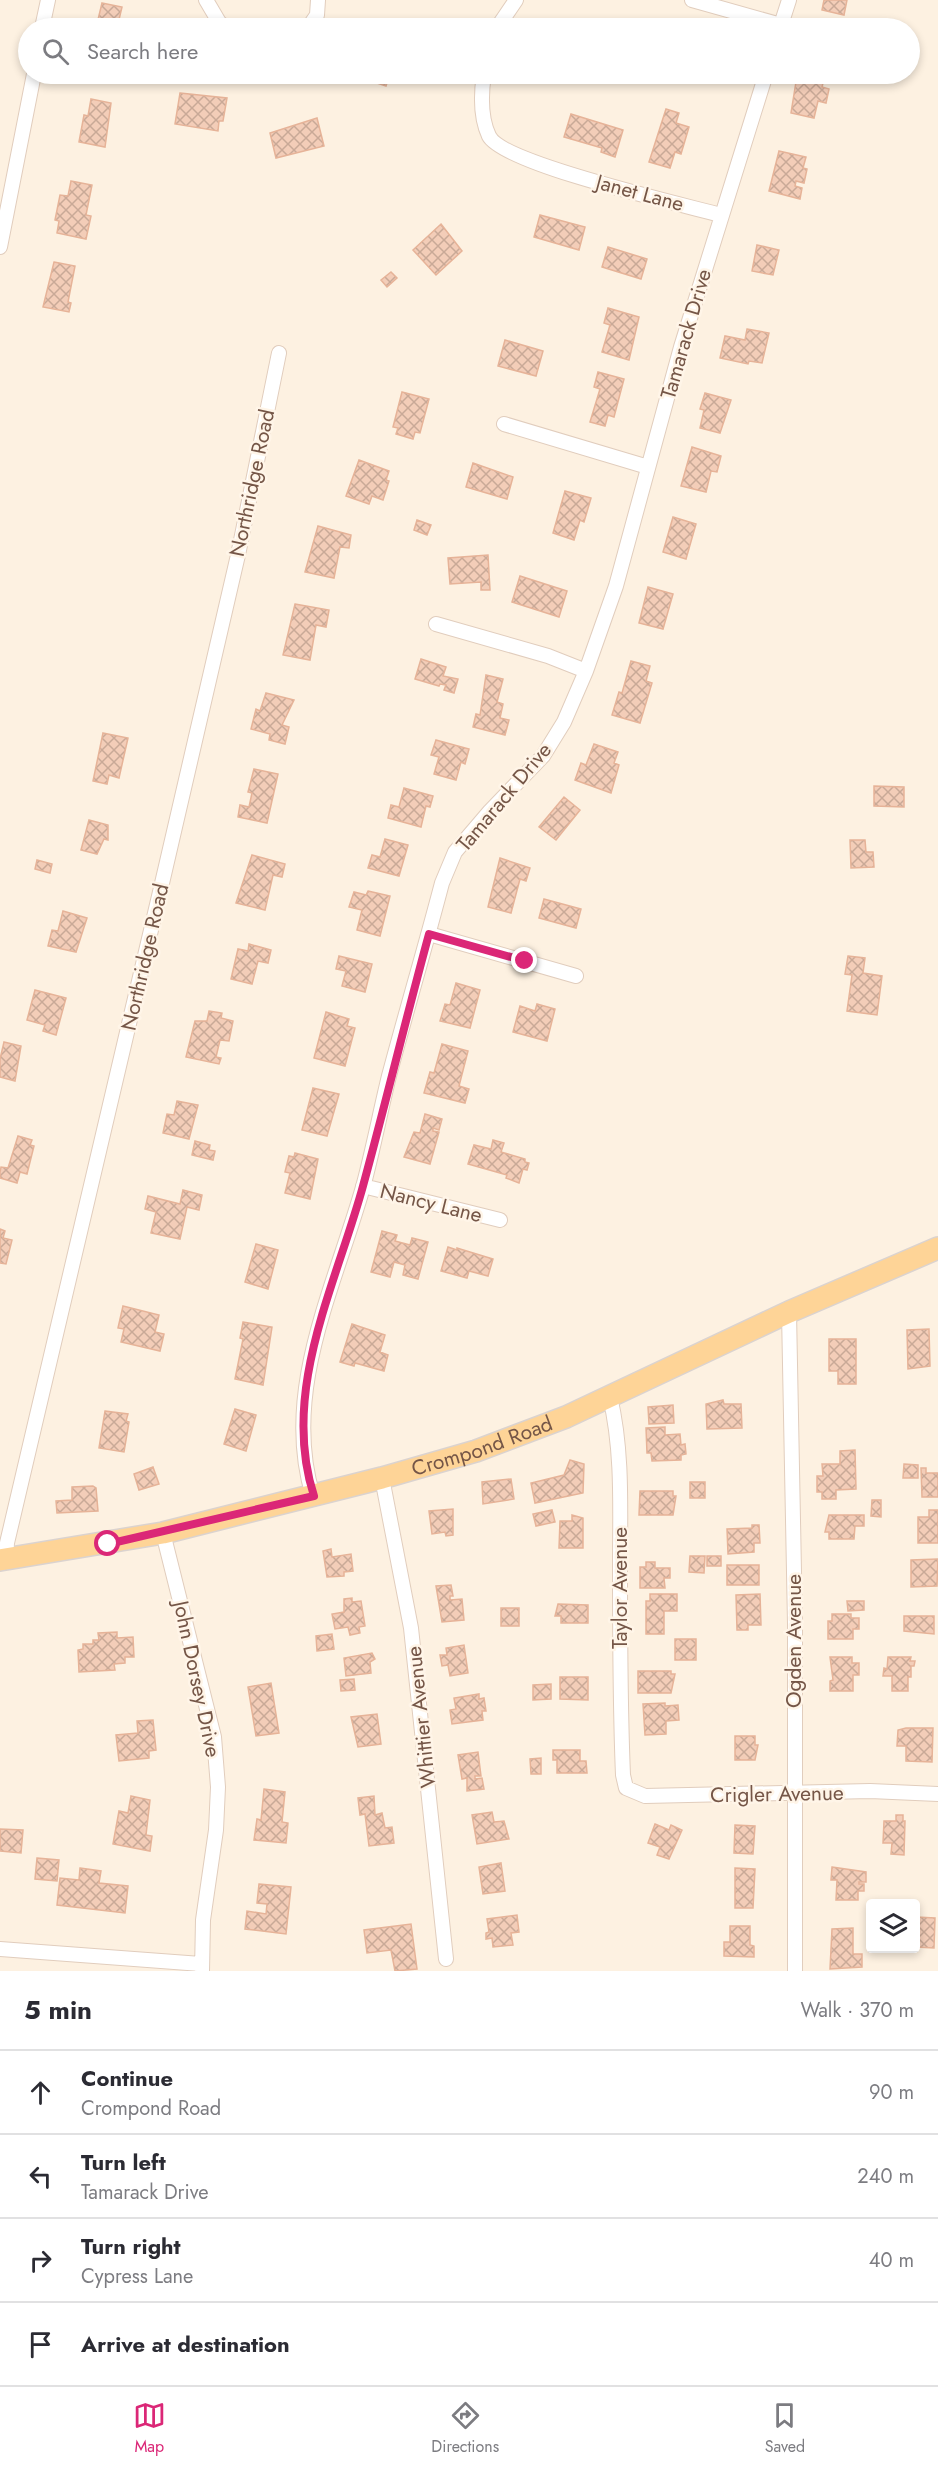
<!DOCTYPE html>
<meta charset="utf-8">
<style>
:root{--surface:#fff;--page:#f7f7f7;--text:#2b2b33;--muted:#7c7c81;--line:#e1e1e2;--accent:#db2777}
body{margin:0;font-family:Jost,sans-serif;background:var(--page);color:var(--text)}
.controls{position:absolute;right:18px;bottom:18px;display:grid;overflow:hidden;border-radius:6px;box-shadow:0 3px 9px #0003}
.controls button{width:54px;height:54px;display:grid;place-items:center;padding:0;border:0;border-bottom:2px solid var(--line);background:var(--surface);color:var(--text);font:30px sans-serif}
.stop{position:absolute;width:18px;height:18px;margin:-14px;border:4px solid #db2777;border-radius:50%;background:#fff}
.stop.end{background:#db2777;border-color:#fff;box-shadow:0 2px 6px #0008}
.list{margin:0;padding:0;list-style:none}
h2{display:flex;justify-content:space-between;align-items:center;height:78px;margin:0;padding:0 24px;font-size:26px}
h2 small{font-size:20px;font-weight:400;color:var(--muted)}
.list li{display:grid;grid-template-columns:39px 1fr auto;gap:18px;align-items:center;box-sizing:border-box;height:84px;padding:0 24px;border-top:2px solid var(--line)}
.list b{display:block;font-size:22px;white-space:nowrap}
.list p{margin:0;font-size:20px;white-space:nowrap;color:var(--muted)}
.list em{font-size:20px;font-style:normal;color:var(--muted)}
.icon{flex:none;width:33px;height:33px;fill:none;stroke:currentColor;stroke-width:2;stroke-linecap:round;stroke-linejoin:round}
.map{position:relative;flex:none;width:938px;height:1971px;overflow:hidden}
.search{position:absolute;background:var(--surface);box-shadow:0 3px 9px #0003;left:18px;right:18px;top:18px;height:66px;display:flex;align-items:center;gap:15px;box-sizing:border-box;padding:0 21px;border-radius:33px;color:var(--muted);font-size:22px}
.sheet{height:414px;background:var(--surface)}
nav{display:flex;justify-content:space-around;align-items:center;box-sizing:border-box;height:84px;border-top:2px solid var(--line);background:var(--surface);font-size:16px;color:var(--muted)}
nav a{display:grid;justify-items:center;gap:3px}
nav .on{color:var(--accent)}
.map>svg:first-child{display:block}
</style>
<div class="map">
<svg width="938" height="1971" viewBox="0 0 938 1971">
<defs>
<pattern id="building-cross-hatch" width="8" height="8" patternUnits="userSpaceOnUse" patternTransform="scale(1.5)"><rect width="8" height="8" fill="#f3cdb8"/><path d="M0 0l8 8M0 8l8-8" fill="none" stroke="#c9a997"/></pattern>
</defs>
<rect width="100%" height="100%" fill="#fdf1e1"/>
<!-- building -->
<path fill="url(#building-cross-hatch)" stroke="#e6b398" stroke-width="1.5" d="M824 0H847L844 15 822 10Z
M102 3 122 7 117 28H96Z
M360 74H390L386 86 359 77Z
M802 74 824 79 822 87 829 89 826 103 818 101 814 118 791 113 796 82 800 83Z
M180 93 227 98 223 121H219L218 131 175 124Z
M91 99 111 103 105 147 79 142 84 115 88 116Z
M666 109 679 113 676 123 689 127 681 154 675 152 670 168 649 162Z
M571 114 623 130 615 157 601 152 602 148 564 137Z
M317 118 324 146 276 158 270 133Z
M779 151 806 157 803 168 807 169 804 183 796 181 795 186 802 188 800 199 769 191Z
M71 181 92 185 86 215 91 216 86 239 57 233 59 221 55 220 60 195 68 196Z
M540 215 585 227 579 250 534 237Z
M441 224 462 251 436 275 413 250Z
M757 245 779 250 773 275 752 271Z
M608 247 647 259 641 279 602 267Z
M54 262 75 266 68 302 71 303 69 312 43 307Z
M391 272 397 278 387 287 381 280Z
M608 308 639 317 629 360 602 352 610 325 604 323Z
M747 329 769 333 762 363 749 361 748 364 720 358 725 336 745 340Z
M505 340 543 351 536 376 498 366Z
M598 372 624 379 614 417 608 415 605 426 590 422 600 389 594 387Z
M402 392 429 399 420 433 415 432 413 439 396 434 398 428 393 427Z
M705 393 731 400 720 433 700 428 704 410 700 409Z
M692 447 721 456 717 472 711 471 706 492 681 486Z
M359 460 389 471 386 480 389 481 383 500 372 496 369 504 346 496Z
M473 463 513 477 507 499 466 487Z
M565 491 591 498 584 522 580 520 574 540 553 533Z
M673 517 696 524 686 559 663 552Z
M417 520 431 525 427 535 414 530Z
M318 526 351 535 349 548 340 547 334 578 305 572Z
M488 555 490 590H481V582L450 584 448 558Z
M520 576 567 591 559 617 512 602Z
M648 587 673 594 663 629 639 623Z
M295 604 329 610 326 627 316 625 310 660 283 655Z
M421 659 446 667 443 676 458 679 454 693 444 690 446 685 440 684 439 686 415 679Z
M631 661 650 666 646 681 652 683 640 723 612 715 619 692 622 693Z
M486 675 503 679 497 702 503 704 500 718 509 720 505 735 473 727 476 714 480 715Z
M266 693 294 700 282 725 289 727 285 744 269 740 270 734 251 729 256 709 260 711Z
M103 733 128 738 119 778 109 775 107 784 93 781Z
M436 740 469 749 465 764 461 762 456 780 434 774 439 757 431 755Z
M594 744 618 752 614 763 619 765 611 793 575 780 581 763 586 765Z
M254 769 278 774 267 823 238 817 240 805 249 807 252 793 248 792Z
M874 786 904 787V807L874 806Z
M404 788 433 796 430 807 426 806 421 827 388 818 391 805 399 807Z
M564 797 580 810 556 840 539 827Z
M89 820 108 825V840L104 839 97 854 81 850Z
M385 839 408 845 399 876 368 868 372 855 380 857Z
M850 840H865L866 852H873L874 867 851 868Z
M252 855 285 864 282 877 273 875 265 910 236 903Z
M500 858 530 868 526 881 520 879 511 913 488 907Z
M37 860 52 864 50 873 35 869Z
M368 891 390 896 380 936 357 930 362 910 349 907 354 892 366 895Z
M544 899 581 909 576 928 539 918Z
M63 911 87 918 76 952 48 946 52 930 58 931Z
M249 944 271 950 268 963 258 961 252 984 231 979 238 949 248 951Z
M339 956 372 964 365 992 342 986 346 971 336 969Z
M848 956 865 958 863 973 882 976 877 1015 847 1011 852 975 845 974Z
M456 983 480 990 470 1028 440 1021 445 1004 450 1005Z
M35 990 66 998 56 1035 43 1031 45 1025 27 1020Z
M537 1004 555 1009 547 1041 513 1032 520 1006 535 1011Z
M209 1011 222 1013 221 1018 233 1021 229 1041 220 1040 216 1057 221 1058 219 1064 186 1057 195 1021H207Z
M326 1012 349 1019 347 1026 355 1028 345 1066 314 1058Z
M4 1042 21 1046 15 1081 0 1077V1059Z
M442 1044 468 1051 459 1086 469 1089 465 1103 424 1093 430 1072 434 1073Z
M313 1088 339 1094 327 1136 302 1130Z
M177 1101 198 1105 189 1139 163 1133 167 1114 174 1115Z
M425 1114 442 1119 439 1130 433 1128V1131L439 1132 430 1164 404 1157 414 1132 420 1133Z
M18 1136 32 1140 30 1145 34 1146 27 1174 20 1172 17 1183 0 1178V1172L1 1167 8 1168Z
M493 1140 504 1143 501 1152 525 1159V1162L529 1163 527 1170 523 1169 519 1183 506 1178 507 1175 468 1164 474 1145 491 1149Z
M195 1141 210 1145 209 1150 215 1151 213 1160 192 1155Z
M295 1153 318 1159 310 1199 285 1193 290 1173 285 1172 289 1156 294 1157Z
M183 1190 202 1195 199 1210 187 1207 180 1239 151 1233 156 1212 145 1209 148 1196 180 1204Z
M0 1229 5 1231 3 1238 12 1240 6 1264 0 1263Z
M382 1231 397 1235 395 1241 410 1245 412 1238 428 1242 418 1279 403 1275 405 1265 394 1262 390 1277 371 1272Z
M256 1244 278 1250 268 1289 245 1282Z
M448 1247 457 1250V1248L493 1259 488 1276 469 1271 467 1278 441 1271Z
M123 1306 159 1315 155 1332 164 1334 160 1351 121 1342 124 1329 118 1328Z
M243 1322 272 1327 263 1385 235 1379 243 1339 240 1338Z
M352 1324 385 1335 380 1352 388 1355 384 1371 355 1363 354 1366 340 1362Z
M929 1329 930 1366 908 1369 907 1330Z
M829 1339H856V1384H838V1371H829Z
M723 1400 724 1404H741L742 1428 707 1429 706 1404Z
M673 1405 674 1423 649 1424 648 1407Z
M235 1409 256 1415 246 1451 224 1444Z
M105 1411 128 1414 126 1421 129 1422 124 1452 99 1448Z
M665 1427V1435L680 1434 681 1445 685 1444 686 1454 681 1455V1460L652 1461 651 1453H647L646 1428Z
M855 1450 856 1489 836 1490V1499H822V1492H817V1476H823L822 1464H840V1451Z
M570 1460 584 1464 583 1493 535 1503 531 1483 564 1475Z
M904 1464 918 1465V1478H903Z
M153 1467 159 1484 139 1490 134 1474Z
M921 1468H926V1473H938V1497H922Z
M511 1479 514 1499 483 1504 482 1482Z
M690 1482H705V1498H690Z
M93 1486 96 1488 98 1511 57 1513 56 1501 72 1500V1487Z
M640 1491H673V1496H676L673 1515H639Z
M872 1500H881V1517L871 1516Z
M453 1509V1535L446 1536 445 1532 432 1534 429 1511Z
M552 1510 555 1522 536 1526 533 1514Z
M929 1510H938V1543H918V1517H929Z
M572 1515 583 1518V1548H559L560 1521H572Z
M829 1515H864V1526H855L854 1539H829V1532H825Z
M752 1525H759L760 1543H754V1552L728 1554 727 1529 752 1528Z
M331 1549 332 1557 351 1554 353 1571 344 1572V1576L327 1577 323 1551Z
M690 1556H705L704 1573 689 1572Z
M707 1556H721V1566H707Z
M938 1559 937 1586 911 1587V1560Z
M646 1562H655V1568H670V1578H664L665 1588H640V1567H646Z
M727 1565H759V1585H727Z
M451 1585 453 1596H450V1600L462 1599 464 1620 442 1622 436 1586Z
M650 1594H677V1611H664V1634H646V1601H650Z
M760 1594 761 1625H748V1630H737L736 1595Z
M352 1598V1602L361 1601 365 1626 359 1627 360 1633 350 1635 348 1627 335 1629 332 1614 344 1612V1599Z
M847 1601H864V1610L848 1611Z
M558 1604 588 1605V1623H561V1616H555Z
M501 1608H519V1626H501Z
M832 1614H851V1618H859V1629H853V1639H828V1621H832Z
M904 1616H934V1634L904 1631Z
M117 1632V1638L133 1637 134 1657H125V1663L114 1664 115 1670 79 1672 78 1650 83 1649V1644H93V1640H99L98 1633Z
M332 1634 334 1649 317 1651 316 1636Z
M675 1639H696V1660H675Z
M464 1645 468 1673 450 1676 448 1665 442 1666 440 1655H447L446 1648Z
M372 1653 375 1659 370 1662 371 1673 346 1676 344 1658Z
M830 1657H852V1663H859V1675H853V1691H830V1681L833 1680Z
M888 1657H911L910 1661H915L914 1666H911V1677H908V1691H892V1676H883L884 1668 887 1669Z
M638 1671H671V1674H675L671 1693H638Z
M560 1677H588V1700L560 1699Z
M354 1679 355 1690 341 1691 340 1680Z
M271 1683 279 1733 256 1736 248 1687Z
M551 1684V1699L533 1700V1685Z
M479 1694V1699L484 1698 486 1711H482L483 1720 452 1724 450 1710 456 1709 454 1698Z
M665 1703V1706L678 1705 679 1720 666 1721V1734L645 1735 643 1704Z
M377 1714 381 1744 358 1747 351 1717Z
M153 1720 156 1750 149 1751V1758L119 1761 116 1735 138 1733 137 1721Z
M906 1728H933L932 1762 906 1761V1746H897L898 1730Z
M735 1736H755V1745H758L755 1760H735Z
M553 1750H580V1761H586L587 1773H557V1760H553Z
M478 1752 481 1776H475V1779L482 1778 484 1789 467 1791V1778L462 1779 458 1755Z
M541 1758V1774H531L530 1759Z
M264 1789 285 1792 282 1822 288 1823 286 1843 254 1840 257 1819 261 1820Z
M131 1796 150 1800 146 1835 152 1836 150 1851 113 1844 119 1811 128 1813Z
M374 1796 375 1815 382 1813 385 1828 392 1827 394 1843 369 1846 365 1814 360 1815 358 1798Z
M492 1812 494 1822 504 1821 509 1839 477 1844 472 1815Z
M896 1815H903V1821H905L904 1855 891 1854 892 1843H883L884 1821H896Z
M655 1824 669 1830 671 1825 682 1830 669 1859 657 1855 660 1847 648 1843Z
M735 1825 755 1826 753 1854 734 1853Z
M0 1829 23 1830 21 1853 0 1851Z
M37 1858 59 1860 57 1881 35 1879Z
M501 1863 505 1891 483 1894 479 1867Z
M832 1867 866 1872V1882H859V1884H864V1891H858V1900H836L837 1880H831Z
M80 1868 101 1871 99 1883 128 1886 125 1913 57 1905 60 1878 79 1880Z
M735 1868 755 1869 753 1908H735Z
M259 1884 291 1887 286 1934 245 1929 247 1911 266 1914 267 1904 257 1903Z
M517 1915 519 1932 511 1933 513 1945 493 1947 492 1938 486 1939V1933L489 1932 487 1919Z
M916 1917 935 1918 934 1948 916 1947Z
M411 1924 417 1969 395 1971 391 1950 367 1953 364 1930Z
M730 1926H750V1945L754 1946V1957L724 1956V1942H730Z
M853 1928V1954H862V1967L830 1969 832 1929Z"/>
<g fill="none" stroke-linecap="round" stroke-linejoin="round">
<!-- minor casing -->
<g stroke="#e1cdbd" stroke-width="16">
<path id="minor" d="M206 0 219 22 226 28
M692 0 781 25
M42 28 48 0
M308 28 317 15 318 0
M497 28 516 0
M780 28 789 0
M484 74C481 94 480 117 489 136 503 164 684 205 721 215
M0 247 34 74
M504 424 648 467
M436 624 548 656 586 671
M429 934 576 976
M363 1186 500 1220
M789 1312 795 1624V1971
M610 1397C623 1451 620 1510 620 1565 620 1635 620 1705 623 1775L626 1788 645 1796 870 1791 938 1794
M382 1478 411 1628 446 1959
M313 1496C281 1392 335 1286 363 1187 373 1150 380 1113 389 1076 406 1012 425 948 442 883L455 852 490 811 543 756 564 722 586 671 616 586 681 347 766 74
M163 1533 214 1737 218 1787 216 1830 203 1920 202 1971
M6 1560 7 1543 163 879 238 555 279 353
M0 1949 201 1964"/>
</g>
<!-- primary casing -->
<g stroke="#dbd3cf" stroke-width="24">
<g id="primary">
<path id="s1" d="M0 1560 163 1533 382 1478 476 1451 566 1417 789 1312 938 1248"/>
</g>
</g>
<!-- minor -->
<use href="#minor" stroke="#fff" stroke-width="14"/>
<!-- primary -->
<use href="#primary" stroke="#fed497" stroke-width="21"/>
</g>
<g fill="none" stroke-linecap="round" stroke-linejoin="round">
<!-- route -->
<path stroke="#db2777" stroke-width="8" d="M108 1544 314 1496C280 1391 336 1285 363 1186 386 1102 406 1018 429 934L525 961"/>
</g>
<g text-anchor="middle" stroke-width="5" stroke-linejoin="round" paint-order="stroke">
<!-- street labels -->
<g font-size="21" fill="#755647" stroke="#fff5e8">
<text transform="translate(640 193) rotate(15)" y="7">Janet Lane</text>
<text transform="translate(686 334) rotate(-74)" y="7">Tamarack Drive</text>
<text transform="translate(252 483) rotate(-78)" y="7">Northridge Road</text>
<text transform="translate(504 797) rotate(-50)" y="7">Tamarack Drive</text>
<text transform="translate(145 957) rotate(-77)" y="7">Northridge Road</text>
<text transform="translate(431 1203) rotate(14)" y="7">Nancy Lane</text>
<text dy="7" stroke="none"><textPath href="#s1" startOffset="496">Crompond Road</textPath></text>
<text transform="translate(620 1588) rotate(-90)" y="7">Taylor Avenue</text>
<text transform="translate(794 1641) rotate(-90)" y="7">Ogden Avenue</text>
<text transform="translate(197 1679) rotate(78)" y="7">John Dorsey Drive</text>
<text transform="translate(421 1717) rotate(-96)" y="7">Whittier Avenue</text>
<text transform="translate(777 1794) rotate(-1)" y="7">Crigler Avenue</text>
</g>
</g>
</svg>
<div class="controls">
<button><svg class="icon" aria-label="layers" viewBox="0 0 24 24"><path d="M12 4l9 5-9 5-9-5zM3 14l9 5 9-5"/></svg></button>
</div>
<div class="stop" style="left:108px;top:1544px"></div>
<div class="stop end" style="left:525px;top:961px"></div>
<div class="search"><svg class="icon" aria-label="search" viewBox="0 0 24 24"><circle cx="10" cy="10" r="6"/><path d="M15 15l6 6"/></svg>Search here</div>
</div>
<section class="sheet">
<h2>5 min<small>Walk · 370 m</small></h2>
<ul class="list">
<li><svg class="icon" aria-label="ahead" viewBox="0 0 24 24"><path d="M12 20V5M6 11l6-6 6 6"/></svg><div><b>Continue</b><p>Crompond Road</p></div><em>90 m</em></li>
<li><svg class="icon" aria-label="left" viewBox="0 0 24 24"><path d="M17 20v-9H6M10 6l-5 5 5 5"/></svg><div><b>Turn left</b><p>Tamarack Drive</p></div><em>240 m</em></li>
<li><svg class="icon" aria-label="right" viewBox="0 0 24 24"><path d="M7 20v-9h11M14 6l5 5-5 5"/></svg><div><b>Turn right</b><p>Cypress Lane</p></div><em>40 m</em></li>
<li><svg class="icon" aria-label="arrive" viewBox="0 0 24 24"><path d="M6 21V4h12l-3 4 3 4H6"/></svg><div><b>Arrive at destination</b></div></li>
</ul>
</section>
<nav>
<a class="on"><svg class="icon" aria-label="map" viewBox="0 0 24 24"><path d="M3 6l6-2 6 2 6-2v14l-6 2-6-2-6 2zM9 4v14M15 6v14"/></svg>Map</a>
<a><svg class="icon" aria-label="directions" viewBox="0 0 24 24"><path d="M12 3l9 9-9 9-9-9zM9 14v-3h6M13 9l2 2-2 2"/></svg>Directions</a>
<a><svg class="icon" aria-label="saved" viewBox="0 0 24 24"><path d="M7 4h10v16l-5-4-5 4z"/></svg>Saved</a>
</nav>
